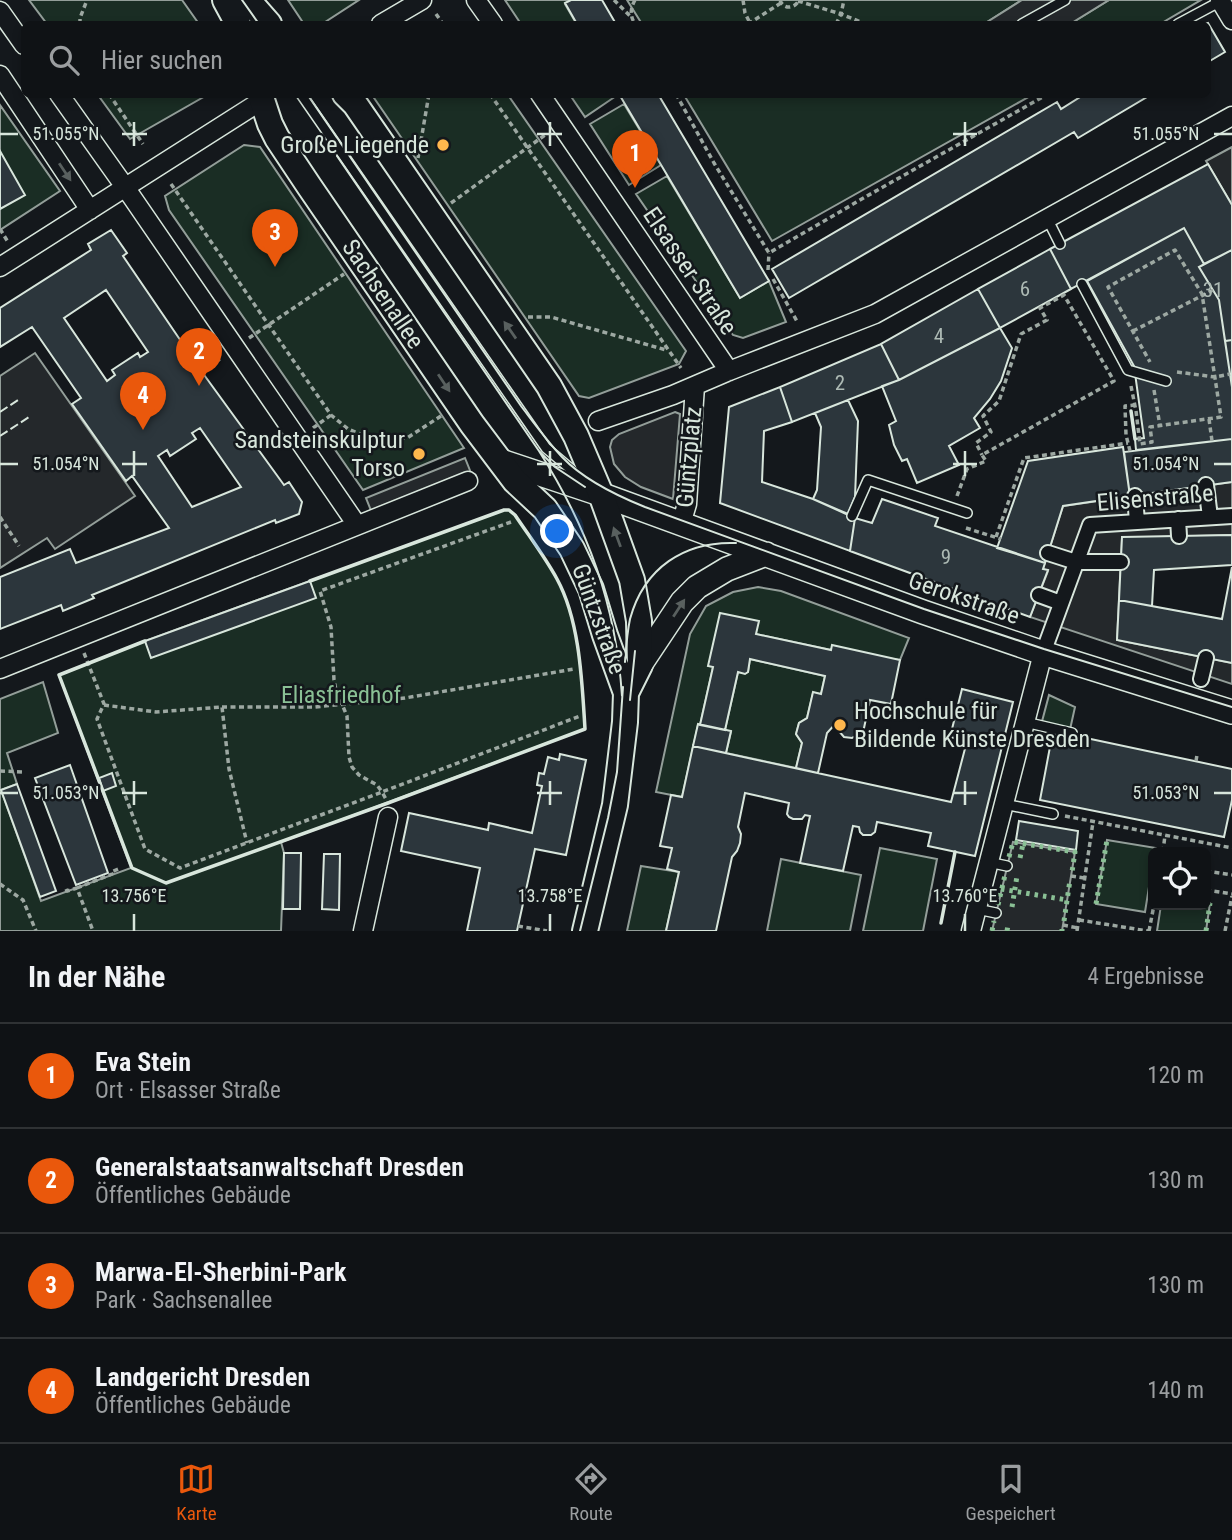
<!DOCTYPE html>
<html lang="de">
<meta charset="utf-8">
<style>
:root{--surface:#0f1215;--page:#181b1e;--text:#f1f3f6;--muted:#9b9ea0;--line:#2f3234;--accent:#ea580c}
body{margin:0;font-family:"Roboto Condensed",sans-serif;background:var(--page);color:var(--text)}
.controls{position:absolute;right:21px;bottom:21px;display:grid;overflow:hidden;border-radius:10px;box-shadow:0 4px 10px #0003}
.controls button{width:63px;height:63px;display:grid;place-items:center;padding:0;border:0;border-bottom:2px solid var(--line);background:var(--surface);color:var(--text);font:35px sans-serif}
.you{position:absolute;left:558px;top:532px;width:24px;height:24px;margin:-18px;border:5px solid #fff;border-radius:50%;background:#1a73e8;box-shadow:0 0 0 10px #1a73e833}
.badge{display:grid;place-items:center;width:46px;height:46px;border-radius:50%;background:var(--accent);color:#fff;font-size:23px;font-weight:700}
.pin{position:absolute;translate:-50% -58px;filter:drop-shadow(0 2px 4px #0008)}
.pin::after{content:'';position:absolute;top:37px;width:24px;height:21px;background:inherit;clip-path:polygon(0 0,100% 0,50% 100%)}
.list{margin:0;padding:0;list-style:none}
h2{display:flex;justify-content:space-between;align-items:center;height:91px;margin:0;padding:0 28px;font-size:30px}
h2 small{font-size:23px;font-weight:400;color:var(--muted)}
.list li{display:grid;grid-template-columns:46px 1fr auto;gap:21px;align-items:center;box-sizing:border-box;height:105px;padding:0 28px;border-top:2px solid var(--line)}
.list b{display:block;font-size:26px;white-space:nowrap}
.list p{margin:0;font-size:23px;white-space:nowrap;color:var(--muted)}
.list em{font-size:23px;font-style:normal;color:var(--muted)}
.icon{flex:none;width:38px;height:38px;fill:none;stroke:currentColor;stroke-width:2;stroke-linecap:round;stroke-linejoin:round}
.map{position:relative;flex:none;width:1232px;height:931px;overflow:hidden}
.search{position:absolute;background:var(--surface);box-shadow:0 4px 10px #0003;left:21px;right:21px;top:21px;height:77px;display:flex;align-items:center;gap:18px;box-sizing:border-box;padding:0 24px;border-radius:10px;color:var(--muted);font-size:26px}
.sheet{height:511px;background:var(--surface)}
nav{display:flex;justify-content:space-around;align-items:center;box-sizing:border-box;height:98px;border-top:2px solid var(--line);background:var(--surface);font-size:19px;color:var(--muted)}
nav a{display:grid;justify-items:center;gap:4px}
nav .on{color:var(--accent)}
.map>svg:first-child{display:block}
</style>
<div class="map">
<svg width="1232" height="931" viewBox="0 0 1232 931">
<rect width="100%" height="100%" fill="#14181c"/>
<!-- green -->
<path fill="#1a2d24" stroke="#939e99" stroke-width="2" d="M29 0H182L199 24H47Z
M288 0H359L322 24H304Z
M505 0H571L565 4 576 23 574 24H521Z
M627 0H1022L984 24H642Z
M1109 0H1201L1160 24H1070Z
M619 94 585 117 570 95V94Z
M98 95H207L130 139Z
M372 95H508L686 351 679 364 589 398 579 396Z
M684 95H1032L772 241Z
M624 104 661 165 629 185 590 124Z
M0 105 60 191 0 230Z
M244 145 260 147 464 448 363 490 169 210 165 196Z
M667 176 740 298 769 281 786 322 743 338 733 335 636 194Z
M504 510H509L515 515C529 536 545 557 557 579 580 621 582 682 585 729L281 842 284 853 281 931H0V699L43 682 58 733 7 753 17 784 1 790 41 901 131 868 59 675 145 641Z
M758 587 781 591 909 638 900 660 831 650 756 634 713 667 700 725H698L682 797 656 792 690 634 706 606 733 592Z
M750 659 825 676 821 694 813 693 807 718 799 723 796 734 802 743 796 768 726 753 731 732 725 730 738 672 745 673 748 672Z
M1049 695 1075 707 1069 734 1040 729Z
M1107 840 1156 848 1155 852H1153V862L1145 912 1096 904Z
M880 848 937 859 923 931H863Z
M781 859 861 875 850 931H767Z
M641 866 679 872 666 931H627Z
M1206 902 1210 903 1206 931H1157L1161 905H1206Z"/>
<!-- parking -->
<path fill="#24282b" stroke="#939e99" stroke-width="2" d="M1022 0H1109L1070 24H984Z
M1232 147V205L1206 161Z
M35 353 135 496 55 549 47 538 0 568V376Z
M675 412 680 414 673 499 641 487 625 477 614 464 610 447 612 440 619 434Z
M465 458 471 473 372 513 366 498Z
M1232 482V535L1122 538 1117 640 1232 663V684L1030 617 1048 571 1043 569 1063 506Z
M1013 842 1075 852 1062 931H992Z"/>
<!-- building -->
<path fill="#2c363c" stroke="#d8e6dc" stroke-width="2" fill-rule="evenodd" d="M571 0H602L616 24H577L565 3Z
M1208 23 1225 52 1208 62V24H1205Z
M619 94H658L769 281 740 298Z
M1085 94H1152L1078 138 1074 132 789 298 772 269 1057 102 1061 109Z
M0 151 25 195 0 209Z
M1208 164 1232 205V250L1204 264 1184 228 1071 289 1050 249Z
M1184 228 1204 264 1199 267 1219 300 1232 387V439L1136 450 1135 439 1144 438 1134 366 1087 281Z
M111 230 127 253 123 256 202 372 284 485 289 482 302 502 299 514 276 523 275 520 92 595 94 598 63 611 61 605 0 629V577L70 549 76 563 169 528 132 476 126 481 72 404 81 398 32 327 0 347V308L91 250 88 244ZM106 290 148 352 140 357 138 353 112 370 115 375 107 381 64 318ZM200 428 241 487 192 507 158 456 167 450 170 456 196 439 192 433Z
M1050 249 1071 289 1000 328 978 289Z
M1232 250V340L1225 341 1219 300 1199 267Z
M978 289 1000 328 899 380 881 344Z
M1000 328 1012 348 1001 381 990 399 974 418 980 428 949 446 959 465 917 483 907 459 902 461 894 445 889 425 896 421 882 386 899 380Z
M1232 340V387L1225 341Z
M881 344 899 380 792 422 780 387Z
M780 387 792 422 764 431 762 482 813 499 855 518 850 551 720 503 729 407Z
M848 400 858 421 855 497 848 514 813 499 817 490 821 427 815 413Z
M1232 439V482L1130 496 1124 452Z
M1123 447 1130 496 1063 506 1045 563 997 548 1028 461Z
M882 499 938 518 935 526 1045 563 1043 569 1048 570 1030 617 850 551 855 518 872 523Z
M1232 535V565L1154 570 1152 606 1119 600 1122 537Z
M1232 567V663L1117 640 1119 600 1222 619Z
M310 581 316 598 151 658 145 641Z
M720 613 759 621 756 634 831 650 832 645 900 660 891 704 870 700 864 728 860 734 852 738 844 737 838 730 837 722 827 733 818 773 796 768 802 743 796 734 799 723 807 718 813 692 821 694 825 676 750 659 748 672 745 674 738 672 725 730 700 725 713 667 708 666Z
M962 689 1013 702 975 856 928 846 931 833 877 822 875 832 871 835H863L860 832 859 827 853 826 843 871 800 863 810 816 805 815 802 819H793L789 817 787 814 789 803 745 793 738 827 741 834 740 843 737 851 732 857 716 931H666L679 872 667 869 672 848 660 846 671 795 682 797 693 746 951 802 967 741 950 737Z
M698 724 731 731 726 753 693 746Z
M1053 731 1232 769V800L1224 837 1040 800Z
M560 754 586 760 566 855 535 849 517 931H467L480 868 401 851 409 813 488 830 489 823 532 833 542 786 537 785 539 773 544 774 548 757 559 760Z
M70 765 108 873 76 885 35 778Z
M112 773 116 786 103 791 99 778Z
M17 784 56 891 40 897 1 790Z
M1019 821 1078 831 1076 850 1016 840Z
M284 853H301L300 909H283Z
M324 854H340L339 910 322 909Z"/>
<g fill="none" stroke-linecap="round" stroke-linejoin="round">
<!-- service casing -->
<g stroke="#d8e6dc" stroke-width="12">
<path id="service" d="M1022 24 1065 0
M1178 24 1221 1
M301 94 546 448 585 481
M1047 218 1060 244
M1082 284 1128 370 1166 381
M852 516 868 480 967 513
M1025 722 1072 733
M1004 804 1053 814
M988 862 1007 866
M977 909 996 913"/>
</g>
<!-- pedestrian casing -->
<g stroke="#d8e6dc" stroke-width="18">
<path id="pedestrian" d="M1206 485 1210 517
M1135 496 1137 522
M1178 519 1179 536
M1048 553 1076 562H1121
M1039 595 1061 603
M1043 653 1090 525 1232 516
M1201 679 1206 658"/>
</g>
<!-- minor casing -->
<g stroke="#d8e6dc" stroke-width="21">
<path id="minor" d="M476 0 493 24
M1220 0 1232 20
M0 11 24 45
M381 24 422 0
M0 75 90 210
M59 94 125 187 357 525
M540 94 729 371
M0 267 261 101
M598 421 673 395 729 371 875 314 1232 116
M681 524 687 504 695 386
M0 669 468 481
M363 931 388 817
M971 931 1043 653"/>
</g>
<!-- tertiary casing -->
<g stroke="#d8e6dc" stroke-width="26">
<path id="tertiary" d="M501 461 600 494 923 612 1043 653 1232 712
M640 665 682 602 697 587 727 569 766 554"/>
</g>
<!-- secondary casing -->
<g stroke="#d8e6dc" stroke-width="28">
<path id="secondary" d="M225 0 238 24
M248 0 269 24
M260 94 270 124 277 138 309 186 472 424 515 481 545 509 572 549 591 589 605 635 626 693 625 722 615 805 585 931
M345 94 355 104 549 386 576 436 602 497 632 580 639 621 640 665 626 693"/>
</g>
<!-- path -->
<path stroke="#9da8a2" stroke-width="3.5" stroke-dasharray="5 3.5" stroke-linecap="butt" d="M614 0 631 17
M635 0C630 9 630 16 635 24
M743 0 745 13 750 23
M780 0C783 9 793 9 798 2
M798 1 841 14 866 24
M436 14 443 24
M80 24V18L87 0
M748 24 781 3
M836 24 841 14 844 0
M109 94 143 144
M490 94 681 368
M676 94 714 163 769 253 867 196 1048 94
M418 158 429 94
M171 184 331 415 348 429 372 439 407 438 441 416
M451 203 545 135
M0 229 8 242
M768 270 769 253
M773 279 798 323
M528 317H551L666 350
M1133 331 1213 290
M249 338 344 274
M202 372 220 359
M1177 372 1215 377 1230 374
M1131 386 1136 411 1140 444 1152 442 1150 427 1221 417 1202 294 1175 250 1108 287 1150 362
M1154 390 1160 426
M1209 419 1212 441
M313 428 331 415
M1130 451 1126 435 1125 406 1135 405
M957 496 967 469 986 461 982 455 1114 381 1064 295 1040 308 1047 320 1021 334 999 401 983 416 991 432 976 443 982 455
M0 517 19 546
M511 522 320 591 331 627 334 680 336 690 347 716 349 757 352 767 359 775 377 785 382 792 580 716
M966 528 1001 539
M996 537 1024 458 1128 443
M84 653 104 704 97 719 145 849 180 868 382 792 387 801
M104 705 156 712 222 707 229 769 247 843
M222 707H315L405 698 574 669
M1196 761 1197 755
M0 771 24 772
M1065 816 1232 848
M1163 852 1165 835
M1206 871 1232 875
M1071 876 1085 878
M0 884 23 900 36 931
M77 888 112 874 111 872 121 868
M66 889 67 891 77 888 93 931
M1206 890 1232 894
M1079 920 1148 931
M1063 925 1078 928
M518 926 547 931
M1077 931 1093 822
M1149 931 1154 905
M1225 931 1232 896"/>
<!-- service -->
<use href="#service" stroke="#14181c" stroke-width="9"/>
<!-- pedestrian -->
<use href="#pedestrian" stroke="#14181c" stroke-width="14"/>
<!-- minor -->
<use href="#minor" stroke="#14181c" stroke-width="18"/>
<!-- tertiary -->
<use href="#tertiary" stroke="#14181c" stroke-width="23"/>
<!-- secondary -->
<use href="#secondary" stroke="#14181c" stroke-width="24"/>
<!-- tram -->
<path stroke="#d8e6dc" stroke-width="2" d="M242 0 259 24
M307 94 521 406C534 423 547 441 562 457 584 480 615 495 645 507L924 609 1044 649 1232 707
M337 156 539 451C588 528 616 605 622 696
M539 451 555 467 585 487
M625 662C626 648 627 633 630 619 644 568 684 541 736 543
M630 700 635 651
M580 931 608 818 617 772 623 687"/>
<!-- hedge -->
<path stroke="#8ac095" stroke-width="5" stroke-dasharray="3.5 5" stroke-linecap="butt" d="M1009 857 1013 842 1075 852 1072 872
M1020 858 1023 844
M1001 889 1067 900
M1096 904 1107 840
M998 905 1005 875
M1012 907 1017 876
M1064 921 1070 880
M992 931 994 921
M1007 931 1008 925
M1062 931V929
M1206 931 1210 903"/>
<!-- fence -->
<path stroke="#d8e6dc" stroke-width="2" stroke-dasharray="9 3.5" stroke-linecap="butt" d="M0 412 18 400
M0 436 29 417"/>
<!-- wall -->
<path stroke="#d8e6dc" stroke-width="3.5" d="M1131 411 1135 439
M145 641 59 675 132 868 166 883 388 803 585 729C582 682 580 621 557 579 545 557 529 536 515 515L509 510H504L310 581
M941 923 955 852"/>
</g>
<!-- one-way arrows -->
<defs><path id="oneway-solid" d="M-6-.8H1V-3.2L6.5 0L1 3.2V.8H-6Z" transform="scale(1.75)"/></defs>
<g fill="#59605f">
<use href="#oneway-solid" transform="translate(65 172) rotate(56)"/>
<use href="#oneway-solid" transform="translate(510 330) rotate(-125)"/>
<use href="#oneway-solid" transform="translate(444 383) rotate(56)"/>
<use href="#oneway-solid" transform="translate(617 537) rotate(-110)"/>
<use href="#oneway-solid" transform="translate(679 608) rotate(-57)"/>
</g>
<!-- ticks -->
<path fill="none" stroke="#d8e6dc" stroke-width="2.5" d="M134 122V146M550 122V146M965 122V146M0 134H18M122 134H147M537 134H562M953 134H977M1214 134H1232M134 451V476M550 451V476M965 451V476M0 464H18M122 464H147M537 464H562M953 464H977M1214 464H1232M134 781V805M550 781V805M965 781V805M0 793H18M122 793H147M537 793H562M953 793H977M1214 793H1232M134 914V931M550 914V931M965 914V931"/>
<!-- markers -->
<g fill="#ffb74d" stroke="#14181c" stroke-width="2.5">
<circle cx="443" cy="145" r="7"/>
<circle cx="419" cy="454" r="7"/>
<circle cx="840" cy="725" r="7"/>
</g>
<g text-anchor="middle" stroke-width="5" stroke-linejoin="round" paint-order="stroke">
<!-- number labels -->
<g font-size="21" fill="#adbab4">
<text x="1025" y="296">6</text>
<text x="1213" y="297">31</text>
<text x="939" y="343">4</text>
<text x="840" y="390">2</text>
<text x="946" y="564">9</text>
</g>
<!-- poi labels -->
<g font-size="24" fill="#d8e6dc" stroke="#14181c" text-anchor="end">
<text x="429" y="153">Große Liegende</text>
<text x="405" y="448">Sandsteinskulptur<tspan x="405" dy="28">Torso</tspan></text>
<text x="854" y="719" text-anchor="start">Hochschule für<tspan x="854" dy="28">Bildende Künste Dresden</tspan></text>
</g>
<!-- street labels -->
<g font-size="24" fill="#d8e6dc" stroke="#14181c">
<text transform="translate(690 271) rotate(56)" y="8">Elsasser Straße</text>
<text transform="translate(383 294) rotate(56)" y="8">Sachsenallee</text>
<text transform="translate(689 457) rotate(-85)" y="8">Güntzplatz</text>
<text transform="translate(1155 498) rotate(-5)" y="8">Elisenstraße</text>
<text transform="translate(964 598) rotate(19)" y="8">Gerokstraße</text>
<text transform="translate(599 619) rotate(70)" y="8">Güntzstraße</text>
</g>
<!-- park labels -->
<g font-size="24" fill="#8ac095" stroke="#14181c">
<text x="341" y="703">Eliasfriedhof</text>
</g>
</g>
<g font-size="18" text-anchor="middle" fill="#d8e6dc" stroke="#14181c" stroke-width="5" stroke-linejoin="round" paint-order="stroke">
<text x="66" y="140">51.055°N</text>
<text x="1166" y="140">51.055°N</text>
<text x="66" y="470">51.054°N</text>
<text x="1166" y="470">51.054°N</text>
<text x="66" y="799">51.053°N</text>
<text x="1166" y="799">51.053°N</text>
<text x="134" y="902">13.756°E</text>
<text x="550" y="902">13.758°E</text>
<text x="965" y="902">13.760°E</text>
</g>
</svg>
<div class="controls">
<button><svg class="icon" aria-label="locate" viewBox="0 0 24 24"><circle cx="12" cy="12" r="6"/><path d="M12 2v4M12 18v4M2 12h4M18 12h4"/></svg></button>
</div>
<div class="you"></div>
<div class="pin badge" style="left:635px;top:188px">1</div>
<div class="pin badge" style="left:199px;top:386px">2</div>
<div class="pin badge" style="left:275px;top:267px">3</div>
<div class="pin badge" style="left:143px;top:430px">4</div>
<div class="search"><svg class="icon" aria-label="search" viewBox="0 0 24 24"><circle cx="10" cy="10" r="6"/><path d="M15 15l6 6"/></svg>Hier suchen</div>
</div>
<section class="sheet">
<h2>In der Nähe<small>4 Ergebnisse</small></h2>
<ul class="list">
<li><span class="badge">1</span><div><b>Eva Stein</b><p>Ort · Elsasser Straße</p></div><em>120 m</em></li>
<li><span class="badge">2</span><div><b>Generalstaatsanwaltschaft Dresden</b><p>Öffentliches Gebäude</p></div><em>130 m</em></li>
<li><span class="badge">3</span><div><b>Marwa-El-Sherbini-Park</b><p>Park · Sachsenallee</p></div><em>130 m</em></li>
<li><span class="badge">4</span><div><b>Landgericht Dresden</b><p>Öffentliches Gebäude</p></div><em>140 m</em></li>
</ul>
</section>
<nav>
<a class="on"><svg class="icon" aria-label="map" viewBox="0 0 24 24"><path d="M3 6l6-2 6 2 6-2v14l-6 2-6-2-6 2zM9 4v14M15 6v14"/></svg>Karte</a>
<a><svg class="icon" aria-label="directions" viewBox="0 0 24 24"><path d="M12 3l9 9-9 9-9-9zM9 14v-3h6M13 9l2 2-2 2"/></svg>Route</a>
<a><svg class="icon" aria-label="saved" viewBox="0 0 24 24"><path d="M7 4h10v16l-5-4-5 4z"/></svg>Gespeichert</a>
</nav>
